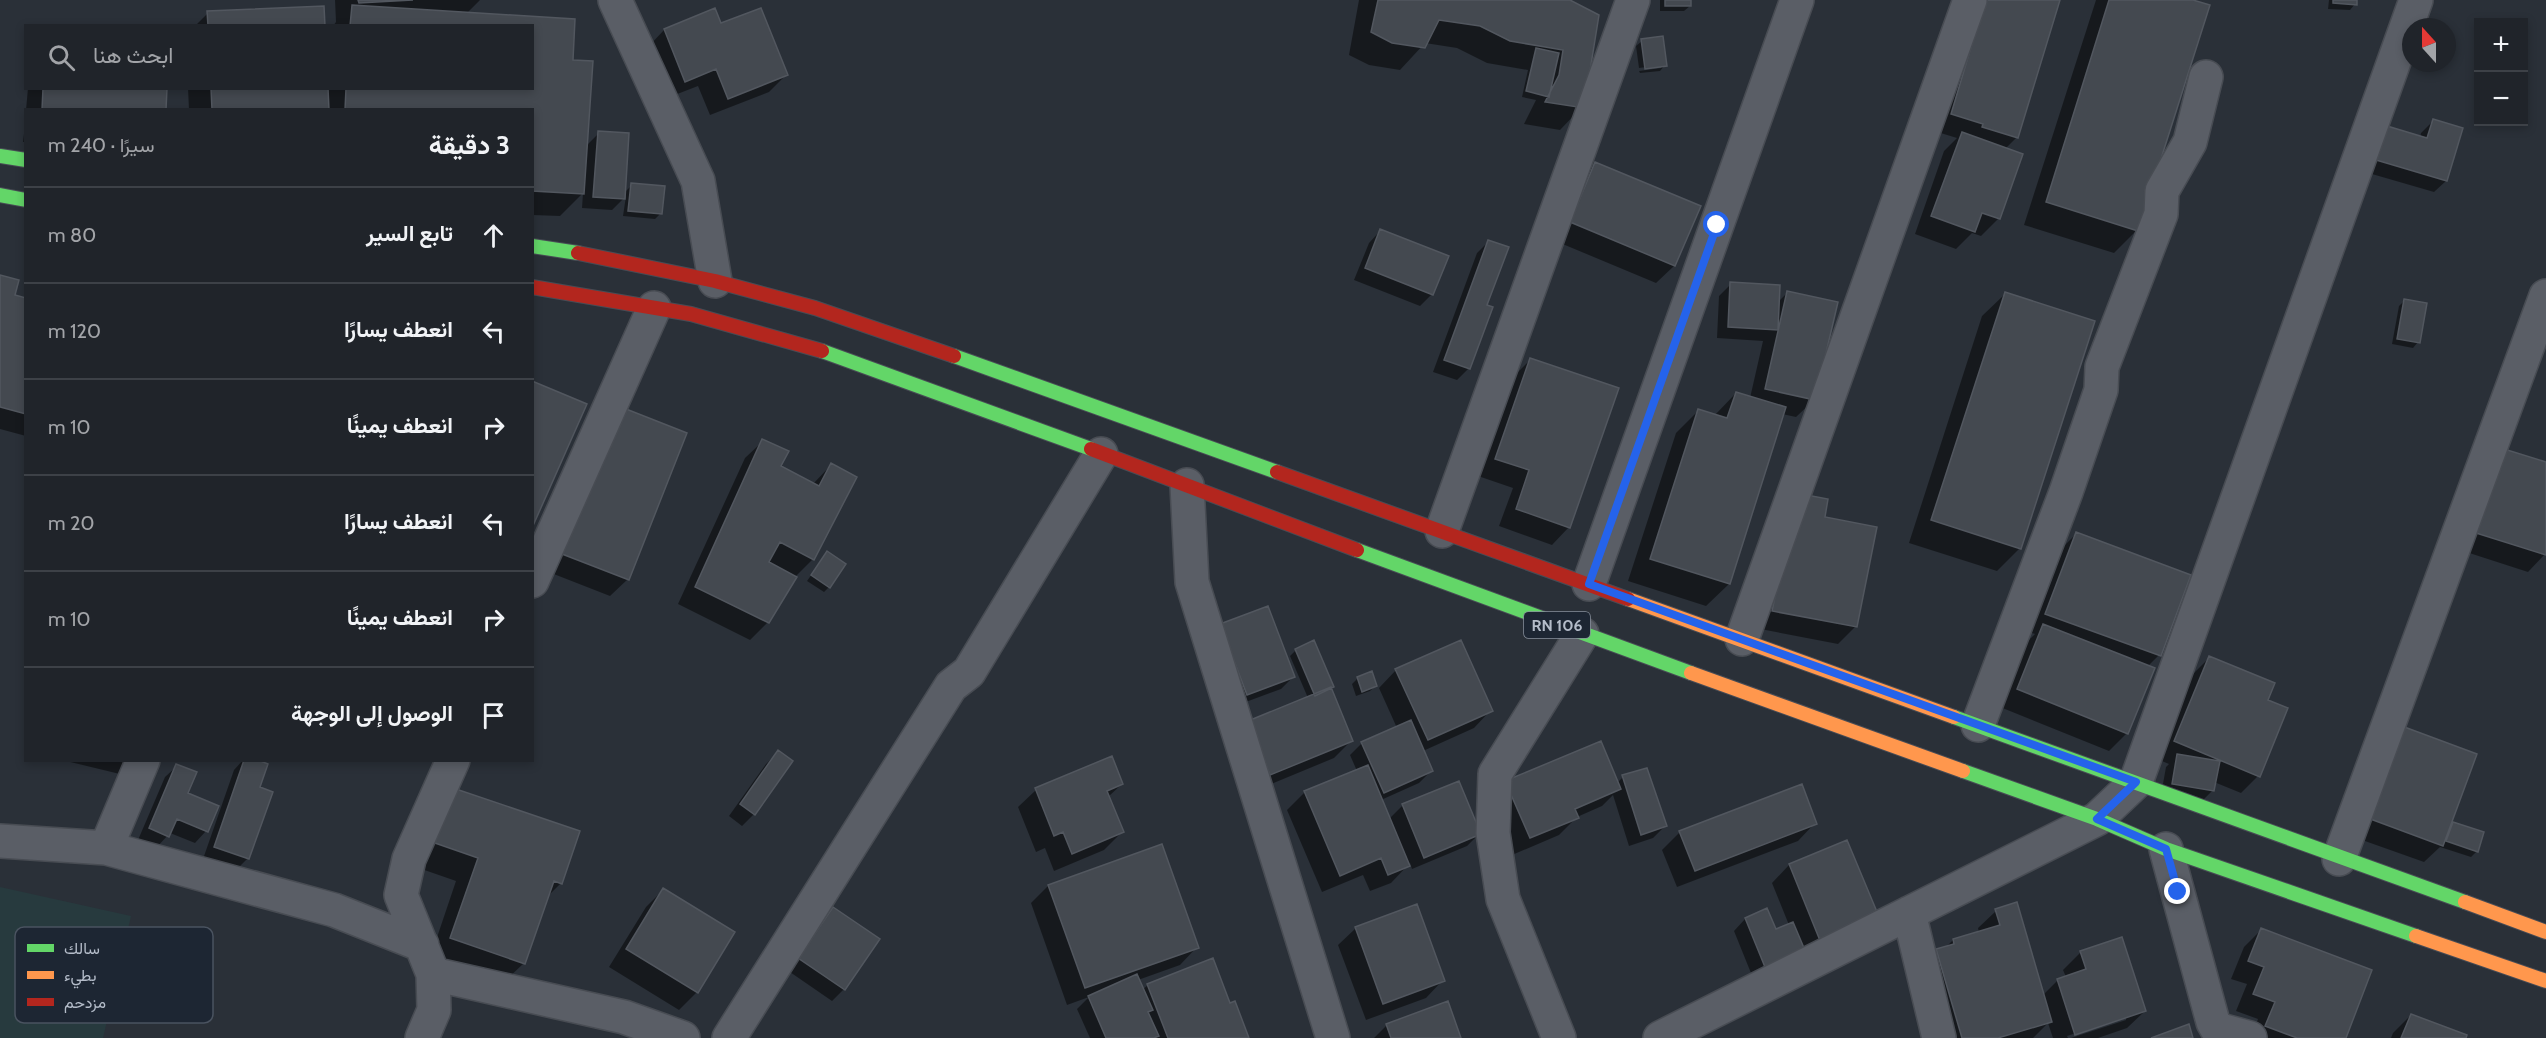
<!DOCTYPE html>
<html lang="ar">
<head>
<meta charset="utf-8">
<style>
	:root { --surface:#20242a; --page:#282c32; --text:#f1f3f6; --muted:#a2a4a8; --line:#3d4147 }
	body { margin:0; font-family:Cabin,Vazirmatn,sans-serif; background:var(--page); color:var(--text); direction:rtl }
	.controls { position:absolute; right:18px; top:18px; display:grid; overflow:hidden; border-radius:0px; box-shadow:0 3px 9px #0003 }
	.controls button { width:54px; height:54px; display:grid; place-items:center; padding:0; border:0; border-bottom:2px solid var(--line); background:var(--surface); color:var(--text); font:30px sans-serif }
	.compass { position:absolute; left:2402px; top:18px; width:54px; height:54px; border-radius:50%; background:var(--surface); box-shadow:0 3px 9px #0003; rotate:339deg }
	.stop { position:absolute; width:18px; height:18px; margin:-14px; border:4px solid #2563eb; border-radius:50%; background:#fff }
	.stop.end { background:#2563eb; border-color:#fff; box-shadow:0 2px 6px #0008 }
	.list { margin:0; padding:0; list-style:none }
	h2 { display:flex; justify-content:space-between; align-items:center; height:78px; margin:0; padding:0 24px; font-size:26px }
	h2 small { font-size:20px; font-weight:400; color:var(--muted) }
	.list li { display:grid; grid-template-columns:39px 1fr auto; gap:18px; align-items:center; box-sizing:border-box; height:96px; padding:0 24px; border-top:2px solid var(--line) }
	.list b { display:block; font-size:22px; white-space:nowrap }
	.list em { font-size:20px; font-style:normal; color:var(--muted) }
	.icon { flex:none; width:33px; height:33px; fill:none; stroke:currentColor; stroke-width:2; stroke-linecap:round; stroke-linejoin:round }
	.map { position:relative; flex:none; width:2546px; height:1038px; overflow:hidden; direction:ltr }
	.search { position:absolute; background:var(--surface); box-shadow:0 3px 9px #0003; left:24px; top:24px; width:510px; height:66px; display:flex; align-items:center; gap:15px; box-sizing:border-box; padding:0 21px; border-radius:0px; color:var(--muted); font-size:22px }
	.panel { position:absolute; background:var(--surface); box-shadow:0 3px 9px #0003; left:24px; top:108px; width:510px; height:654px; border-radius:0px; direction:rtl }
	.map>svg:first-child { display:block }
	.green { fill:#273a3e }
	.shadow { fill:#0007 }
	.building { fill:#444950; stroke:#52575f; stroke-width:1.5 }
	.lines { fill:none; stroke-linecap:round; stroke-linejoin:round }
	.street-casing { stroke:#484c53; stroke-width:36 }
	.fast-casing { stroke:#484c55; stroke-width:16 }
	.slow-casing { stroke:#484c55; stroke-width:16 }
	.jam-casing { stroke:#484c55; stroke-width:16 }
	.street { stroke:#5a5e66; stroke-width:33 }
	.fast { stroke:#63d668; stroke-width:14 }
	.slow { stroke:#ff974d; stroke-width:14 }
	.jam { stroke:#b3261e; stroke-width:14 }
	.route { stroke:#2563eb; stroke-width:8 }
	.labels { text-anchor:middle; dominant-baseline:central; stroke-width:4.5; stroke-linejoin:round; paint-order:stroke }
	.shield { fill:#1d2633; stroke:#878f9c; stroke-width:1.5 }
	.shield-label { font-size:16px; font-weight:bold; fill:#b4bcc9 }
	.key { fill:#1d2633; stroke:#4a5360; stroke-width:1.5 }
	.key-label { font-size:16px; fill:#b4bcc9 }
</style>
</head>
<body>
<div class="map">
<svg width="2546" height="1038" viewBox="0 0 2546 1038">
	<rect width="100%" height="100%" fill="#2a3038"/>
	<!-- green -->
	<path class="green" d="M 0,887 L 131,916 L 103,1038 L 0,1038 Z"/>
	<!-- shadow -->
	<path class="shadow" d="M 335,0 L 480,0 L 466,14 L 574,20 L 571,61 L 586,146 L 599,133 L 624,193 L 632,185 L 660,214 L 655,219 L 623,216 L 626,196 L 612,210 L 582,208 L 583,193 L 560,216 L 532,215 L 532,110 L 189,110 L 188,88 L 532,88 L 532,26 L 333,26 L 336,22 Z
		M 1359,0 L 1566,0 L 1582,107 L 1560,130 L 1524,124 L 1536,100 L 1522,97 L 1528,70 L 1487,63 L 1457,48 L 1425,43 L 1400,70 L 1369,65 L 1349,55 Z
		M 1660,0 L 1690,0 L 1690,6 L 1684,11 L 1660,11 Z
		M 1974,0 L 2058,0 L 2017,137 L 2005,149 L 1999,218 L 1981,236 L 1972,233 L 1956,249 L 1915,234 L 1944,151 L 1957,138 L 1934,131 Z
		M 2096,0 L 2188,0 L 2137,230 L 2114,253 L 2024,225 Z
		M 2329,0 L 2356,0 L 2355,4 L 2350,10 L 2328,9 Z
		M 715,10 L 720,25 L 786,75 L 769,92 L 710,115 L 698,86 L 667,98 L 647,48 L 664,30 Z
		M 208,13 L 323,26 L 195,26 Z
		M 1642,41 L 1665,65 L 1660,71 L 1640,73 L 1639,71 L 1661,68 L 1661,65 L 1639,68 L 1636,46 Z
		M 28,88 L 166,88 L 164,110 L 26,110 Z
		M 26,117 L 26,142 L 23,142 Z
		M 2433,121 L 2446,181 L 2434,192 L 2365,172 L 2375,139 L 2420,138 L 2421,133 Z
		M 1595,164 L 1674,266 L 1656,283 L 1553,240 L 1578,182 Z
		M 1380,231 L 1432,294 L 1420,306 L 1354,280 L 1369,243 Z
		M 1488,242 L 1485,306 L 1491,308 L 1468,369 L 1457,380 L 1433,372 L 1477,253 Z
		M 0,276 L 13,296 L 26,300 L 26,436 L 0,429 Z
		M 1731,284 L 1778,302 L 1788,292 L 1814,400 L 1796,417 L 1782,414 L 1729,584 L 1706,606 L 1628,581 L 1676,433 L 1698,411 L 1714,416 L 1736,393 L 1750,398 L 1763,341 L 1717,338 L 1719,296 Z
		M 2005,294 L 2020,548 L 1997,571 L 1909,543 L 1982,316 Z
		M 2405,300 L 2418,342 L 2413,348 L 2392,344 L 2399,306 Z
		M 1530,360 L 1569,527 L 1552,545 L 1499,526 L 1513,488 L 1478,476 L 1513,377 Z
		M 604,426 L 628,579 L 610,596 L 546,571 Z
		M 763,441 L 779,467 L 813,484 L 831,465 L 813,559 L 795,577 L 768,622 L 750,640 L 678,604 L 745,458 Z
		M 2546,464 L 2546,553 L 2528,572 L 2460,550 L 2486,468 Z
		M 1778,512 L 1823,518 L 1856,626 L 1838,644 L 1755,628 Z
		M 2076,534 L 2159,655 L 2147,667 L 2127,733 L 2109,751 L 2000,707 L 2026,643 L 2035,634 L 2029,632 L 2059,551 Z
		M 827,553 L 829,587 L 824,592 L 807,581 Z
		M 1209,637 L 1293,677 L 1281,689 L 1235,706 Z
		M 1296,650 L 1352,740 L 1334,758 L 1252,792 L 1231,740 L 1308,698 L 1290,656 Z
		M 2210,657 L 2266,700 L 2258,776 L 2241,793 L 2214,782 L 2213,790 L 2201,802 L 2161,795 L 2166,767 L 2169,764 L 2157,759 L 2192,675 Z
		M 1396,670 L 1491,710 L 1474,728 L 1423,751 L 1431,771 L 1419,783 L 1381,800 L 1389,819 L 1403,805 L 1479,834 L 1467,846 L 1412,869 L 1410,863 L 1391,883 L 1370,891 L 1363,875 L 1322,892 L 1287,810 L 1305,792 L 1357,771 L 1350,755 L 1362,743 L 1397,728 L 1379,688 Z
		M 1371,673 L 1376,685 L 1370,691 L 1356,696 L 1352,684 L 1357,679 Z
		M 2382,745 L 2448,829 L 2453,824 L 2477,851 L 2471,857 L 2440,847 L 2424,862 L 2348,835 Z
		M 778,752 L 754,814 L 742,826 L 729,816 L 766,764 Z
		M 62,760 L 136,760 L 124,775 Z
		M 243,760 L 253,760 L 258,788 L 248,858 L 236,870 L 203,859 L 234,770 Z
		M 177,766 L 186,794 L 206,831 L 195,843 L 170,833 L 156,848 L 138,840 L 165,777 Z
		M 1623,777 L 1665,826 L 1653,838 L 1629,846 L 1613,795 L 1602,806 L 1577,817 L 1559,835 L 1512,855 L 1489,800 L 1506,782 L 1617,783 Z
		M 1122,784 L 1108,797 L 1122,832 L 1104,850 L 1054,871 L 1045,848 L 1036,852 L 1018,807 L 1036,790 Z
		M 428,811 L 561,883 L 547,897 L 524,963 L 501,985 L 429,961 L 456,881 L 410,865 Z
		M 1815,823 L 1798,841 L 1677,887 L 1662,850 L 1680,832 Z
		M 1846,842 L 1878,919 L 1755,983 L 1734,931 L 1745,919 L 1766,910 L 1775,931 L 1789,925 L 1772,883 L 1789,865 Z
		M 1048,886 L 1197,947 L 1180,965 L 1138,980 L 1142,990 L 1148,985 L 1229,1005 L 1247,1038 L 1090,1038 L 1077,1009 L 1089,997 L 1067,1005 L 1031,903 Z
		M 663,890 L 697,992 L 679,1010 L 609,967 L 646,907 Z
		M 833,908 L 844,989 L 832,1001 L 787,970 L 821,920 Z
		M 1996,911 L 2043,995 L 2058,980 L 2066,977 L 2063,970 L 2081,952 L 2145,1011 L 2127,1028 L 2098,1038 L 2071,1038 L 2126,1020 L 2126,1017 L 2067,1036 L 2068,1038 L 2053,1038 L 2048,1023 L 2033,1038 L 1940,1038 L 1919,968 L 1937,950 L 1946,947 L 1953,940 L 1979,933 L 1978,928 Z
		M 1356,928 L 1443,980 L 1426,998 L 1366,1020 L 1338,945 Z
		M 2261,930 L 2344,1038 L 2251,1038 L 2258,1019 L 2236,1011 L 2247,984 L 2231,979 L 2244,947 Z
		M 2411,1015 L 2464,1038 L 2391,1038 L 2393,1033 Z
		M 1387,1025 L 1459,1038 L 1374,1038 Z"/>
	<!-- building -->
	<path class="building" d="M 358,0 L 413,0 L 359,3 Z
		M 1378,0 L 1570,0 L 1599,15 L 1584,108 L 1545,102 L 1559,75 L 1563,50 L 1510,41 L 1480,26 L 1439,20 L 1425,48 L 1392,43 L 1371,32 Z
		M 1665,0 L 1691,0 L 1691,6 L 1665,6 Z
		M 1985,0 L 2060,0 L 2018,138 L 1982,127 L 1983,124 L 1951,114 Z
		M 2109,0 L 2193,0 L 2210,5 L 2138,231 L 2046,202 Z
		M 2333,0 L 2357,0 L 2357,5 L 2333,3 Z
		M 352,5 L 575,19 L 573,60 L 593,61 L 584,194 L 532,191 L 532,110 L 345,110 L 346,88 L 532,88 L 532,26 L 350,26 Z
		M 324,6 L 325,26 L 208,26 L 207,11 Z
		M 715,8 L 721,23 L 761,8 L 788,75 L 728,99 L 716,69 L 685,82 L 664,29 Z
		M 1663,36 L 1667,66 L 1645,69 L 1641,39 Z
		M 1536,48 L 1559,53 L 1549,97 L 1526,91 Z
		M 43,88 L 167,88 L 166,110 L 42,110 Z
		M 211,88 L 328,88 L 329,110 L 212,110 Z
		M 2433,119 L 2463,128 L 2447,181 L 2376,160 L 2387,126 L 2427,138 Z
		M 598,131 L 629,133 L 625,199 L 593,197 Z
		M 1962,132 L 2023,154 L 2000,219 L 1982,213 L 1975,232 L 1931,216 Z
		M 1595,162 L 1701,206 L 1675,266 L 1570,222 Z
		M 631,183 L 665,186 L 662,214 L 628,211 Z
		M 1380,229 L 1449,256 L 1433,295 L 1365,268 Z
		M 1488,240 L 1509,247 L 1487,305 L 1493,307 L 1470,369 L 1444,360 Z
		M 0,275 L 19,280 L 15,295 L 26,298 L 26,414 L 0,407 Z
		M 1730,282 L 1780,285 L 1778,330 L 1728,327 Z
		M 1787,291 L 1838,302 L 1815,400 L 1765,389 Z
		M 2005,292 L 2095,321 L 2021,549 L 1931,520 Z
		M 2404,299 L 2427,303 L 2420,343 L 2397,339 Z
		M 1530,358 L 1619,388 L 1570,528 L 1516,509 L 1529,470 L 1495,459 Z
		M 532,381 L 587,404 L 532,528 Z
		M 1736,392 L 1786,407 L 1730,584 L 1650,559 L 1698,409 L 1727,418 Z
		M 621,407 L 687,433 L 629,580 L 562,554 Z
		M 762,439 L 789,451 L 781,466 L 819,486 L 831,463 L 857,477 L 814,560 L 780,542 L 769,562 L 797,577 L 769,623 L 695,587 Z
		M 2504,449 L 2546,462 L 2546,555 L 2476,533 Z
		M 1796,493 L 1828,499 L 1825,517 L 1877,527 L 1857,627 L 1772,611 Z
		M 2076,532 L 2191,575 L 2161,656 L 2045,614 Z
		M 827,551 L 846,564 L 830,588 L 811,575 Z
		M 1268,606 L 1295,677 L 1247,695 L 1220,624 Z
		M 2043,624 L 2155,668 L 2128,734 L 2017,689 Z
		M 1314,640 L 1334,687 L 1315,696 L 1295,649 Z
		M 1461,640 L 1493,711 L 1428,740 L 1395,669 Z
		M 2209,656 L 2275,683 L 2268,700 L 2288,708 L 2260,777 L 2174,741 Z
		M 1372,671 L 1377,686 L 1362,692 L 1357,677 Z
		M 1331,687 L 1353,741 L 1270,775 L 1248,721 Z
		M 1411,720 L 1433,771 L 1384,793 L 1361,742 Z
		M 2399,725 L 2477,754 L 2443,846 L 2365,817 Z
		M 1601,741 L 1621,789 L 1575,809 L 1579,818 L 1530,838 L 1505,781 Z
		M 778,750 L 793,761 L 755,815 L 740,804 Z
		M 2177,754 L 2220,761 L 2214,791 L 2172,784 Z
		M 1112,756 L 1123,784 L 1107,791 L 1124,832 L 1072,854 L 1063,832 L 1054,836 L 1035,788 Z
		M 244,760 L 258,760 L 268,764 L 260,787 L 273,792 L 249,859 L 214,847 Z
		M 176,764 L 197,772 L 188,793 L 219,806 L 208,832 L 177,819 L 169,837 L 149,828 Z
		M 1368,765 L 1410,866 L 1388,875 L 1381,858 L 1340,876 L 1304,791 Z
		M 1647,768 L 1667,826 L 1641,835 L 1622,775 Z
		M 1459,781 L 1481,834 L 1424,858 L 1402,804 Z
		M 1802,784 L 1817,824 L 1695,871 L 1679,831 Z
		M 450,787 L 580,831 L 562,884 L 554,881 L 525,964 L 450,938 L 478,858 L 432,842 Z
		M 2453,822 L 2484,832 L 2478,852 L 2446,841 Z
		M 1847,840 L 1880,919 L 1821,943 L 1789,864 Z
		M 1162,844 L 1199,948 L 1085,988 L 1048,885 Z
		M 663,888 L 735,932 L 698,993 L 626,949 Z
		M 2017,902 L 2052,1022 L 1998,1038 L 1962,1038 L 1936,949 L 1954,944 L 1953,939 L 2000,925 L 1995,909 Z
		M 1417,904 L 1445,981 L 1383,1004 L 1355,927 Z
		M 833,907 L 880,939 L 845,990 L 798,958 Z
		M 1767,908 L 1776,929 L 1793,922 L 1807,955 L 1767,972 L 1745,918 Z
		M 2261,928 L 2372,970 L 2346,1038 L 2297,1038 L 2265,1026 L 2275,1002 L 2253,994 L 2264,967 L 2248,961 Z
		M 2122,937 L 2146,1011 L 2075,1035 L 2057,979 L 2086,969 L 2080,951 Z
		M 1213,958 L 1230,1003 L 1235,1001 L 1249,1038 L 1168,1038 L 1147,984 Z
		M 1137,974 L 1153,1010 L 1148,1012 L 1159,1036 L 1154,1038 L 1106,1038 L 1088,996 Z
		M 1448,1001 L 1461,1038 L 1391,1038 L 1386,1024 Z
		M 2411,1014 L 2467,1035 L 2466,1038 L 2401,1038 Z
		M 2189,1024 L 2193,1038 L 2151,1038 Z"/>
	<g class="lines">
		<defs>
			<path id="street" d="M 615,0 L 698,181 L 715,281
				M 1187,485 L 1192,582 L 1333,1038
				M 1442,531 L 1633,0
				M 532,581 L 654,308
				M 1589,584 L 1797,0
				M 1742,639 L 1970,0
				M 1978,725 L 2066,492 L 2101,390 L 2102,367 L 2161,214 L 2162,191 L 2190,142 L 2206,77
				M 0,841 L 106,848 L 334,910 L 422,945
				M 106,848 L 143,760
				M 2166,849 L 2213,1022 L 2217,1029 L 2250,1038
				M 2339,859 L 2546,296
				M 1909,913 L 1939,1038
				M 433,974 L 624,1017 L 683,1038
				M 422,1038 L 434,1010 L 433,974 L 401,895 L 409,859 L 453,760
				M 729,1038 L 951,686 L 969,672 L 1101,454
				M 1559,1038 L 1503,899 L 1493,833 L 1495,774 L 1582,634
				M 1660,1038 L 2097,819 L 2136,782 L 2416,0"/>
			<path id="fast" d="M 0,156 L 26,160
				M 0,195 L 26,200
				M 532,246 L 578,253
				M 822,351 L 1091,449
				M 954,356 L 1277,472
				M 1357,550 L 1691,673
				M 1954,717 L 2465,902
				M 1963,771 L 2097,819 L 2166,849 L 2416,936"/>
			<path id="slow" d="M 1628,599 L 1954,717
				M 1691,673 L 1963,771
				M 2465,902 L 2546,932
				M 2416,936 L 2546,981"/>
			<path id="jam" d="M 578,253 L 715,281 L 815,308 L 954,356
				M 532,287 L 561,292
				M 561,292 L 691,314 L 822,351
				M 1091,449 L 1357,550
				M 1277,472 L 1628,599"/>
		</defs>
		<!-- street casing -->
		<use href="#street" class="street-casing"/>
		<!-- fast casing -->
		<use href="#fast" class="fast-casing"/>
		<!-- slow casing -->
		<use href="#slow" class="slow-casing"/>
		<!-- jam casing -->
		<use href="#jam" class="jam-casing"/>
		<!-- street -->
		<use href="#street" class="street"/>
		<!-- fast -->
		<use href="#fast" class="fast"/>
		<!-- slow -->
		<use href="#slow" class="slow"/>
		<!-- jam -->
		<use href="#jam" class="jam"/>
	</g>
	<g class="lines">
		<!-- route -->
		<path class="route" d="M 1717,225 L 1589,584 L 2136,782 L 2097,819 L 2166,849 L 2178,892"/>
	</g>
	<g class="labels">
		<!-- shield labels -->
		<rect class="shield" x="1524" y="612" width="66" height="26" rx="4.5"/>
		<g class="shield-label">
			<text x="1557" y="625">RN 106</text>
		</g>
	</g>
	<!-- legend -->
	<rect x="15" y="927" width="198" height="96" rx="9" class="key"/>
	<rect x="27" y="944" width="27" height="8" fill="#63d668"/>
	<rect x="27" y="971" width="27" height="8" fill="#ff974d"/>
	<rect x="27" y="998" width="27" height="8" fill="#b3261e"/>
	<g class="key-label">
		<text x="64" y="954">سالك</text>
		<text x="64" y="981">بطيء</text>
		<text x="64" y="1008">مزدحم</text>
	</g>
</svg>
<div class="controls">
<button>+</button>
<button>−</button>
</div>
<svg class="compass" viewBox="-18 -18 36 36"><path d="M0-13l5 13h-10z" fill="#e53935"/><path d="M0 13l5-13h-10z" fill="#a2a4a8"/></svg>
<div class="stop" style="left:1717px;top:225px"></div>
<div class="stop end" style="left:2178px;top:892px"></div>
<div class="search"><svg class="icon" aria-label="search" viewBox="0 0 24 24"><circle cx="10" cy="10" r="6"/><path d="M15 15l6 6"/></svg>ابحث هنا</div>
<section class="panel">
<h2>3 دقيقة<small>سيرًا · 240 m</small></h2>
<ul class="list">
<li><svg class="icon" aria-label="ahead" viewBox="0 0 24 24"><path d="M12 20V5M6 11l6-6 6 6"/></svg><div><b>تابع السير</b></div><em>80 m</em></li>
<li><svg class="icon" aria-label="left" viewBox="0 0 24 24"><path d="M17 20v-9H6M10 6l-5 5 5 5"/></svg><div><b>انعطف يسارًا</b></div><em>120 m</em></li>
<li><svg class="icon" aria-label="right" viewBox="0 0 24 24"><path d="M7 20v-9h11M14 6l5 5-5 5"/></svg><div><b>انعطف يمينًا</b></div><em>10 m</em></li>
<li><svg class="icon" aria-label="left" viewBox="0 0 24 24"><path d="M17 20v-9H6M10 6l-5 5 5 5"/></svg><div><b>انعطف يسارًا</b></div><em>20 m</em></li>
<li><svg class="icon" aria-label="right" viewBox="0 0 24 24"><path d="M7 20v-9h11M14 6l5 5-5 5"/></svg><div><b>انعطف يمينًا</b></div><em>10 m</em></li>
<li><svg class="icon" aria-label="arrive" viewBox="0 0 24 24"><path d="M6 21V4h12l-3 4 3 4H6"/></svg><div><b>الوصول إلى الوجهة</b></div></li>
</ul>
</section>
</div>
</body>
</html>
